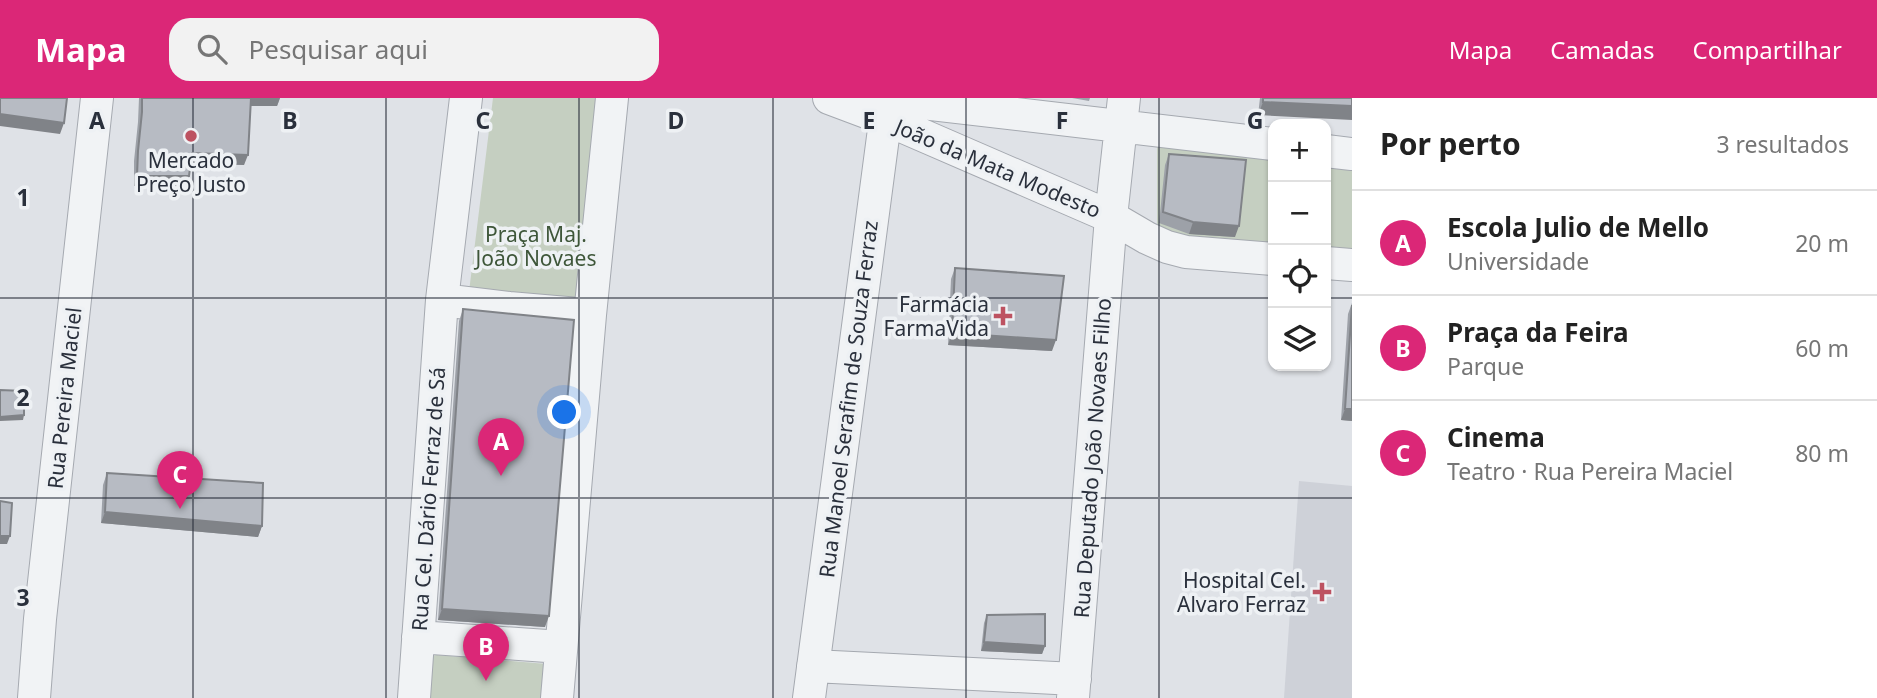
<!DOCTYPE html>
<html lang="pt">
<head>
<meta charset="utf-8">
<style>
	:root { --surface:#fff; --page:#f2f2f2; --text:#222; --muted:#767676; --line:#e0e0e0; --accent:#db2777 }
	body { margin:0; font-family:"Noto Sans",sans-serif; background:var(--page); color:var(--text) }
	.controls { position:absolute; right:21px; top:21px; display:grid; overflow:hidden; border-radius:14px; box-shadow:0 2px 5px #0004 }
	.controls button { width:63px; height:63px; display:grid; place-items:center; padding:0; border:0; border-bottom:2px solid var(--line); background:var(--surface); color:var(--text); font:35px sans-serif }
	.you { position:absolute; left:565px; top:315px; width:24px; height:24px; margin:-18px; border:5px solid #fff; border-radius:50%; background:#1a73e8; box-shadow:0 0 0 10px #1a73e833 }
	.badge { display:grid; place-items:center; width:46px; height:46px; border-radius:50%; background:var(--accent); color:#fff; font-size:23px; font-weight:700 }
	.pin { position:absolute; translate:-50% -58px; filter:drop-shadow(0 2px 4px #0008) }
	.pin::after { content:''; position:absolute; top:37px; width:24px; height:21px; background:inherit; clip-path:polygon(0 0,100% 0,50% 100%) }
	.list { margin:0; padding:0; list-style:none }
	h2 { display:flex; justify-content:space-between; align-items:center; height:91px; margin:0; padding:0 28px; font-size:30px }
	h2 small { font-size:23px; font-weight:400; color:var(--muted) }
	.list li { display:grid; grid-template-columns:46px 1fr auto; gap:21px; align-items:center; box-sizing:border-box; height:105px; padding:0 28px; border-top:2px solid var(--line) }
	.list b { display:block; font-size:26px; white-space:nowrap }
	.list p { margin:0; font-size:23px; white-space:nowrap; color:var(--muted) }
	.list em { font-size:23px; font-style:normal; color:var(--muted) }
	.icon { flex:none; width:38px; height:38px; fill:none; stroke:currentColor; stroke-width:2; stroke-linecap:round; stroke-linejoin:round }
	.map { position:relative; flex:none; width:1352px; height:600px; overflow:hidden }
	header { display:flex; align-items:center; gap:42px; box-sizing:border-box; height:98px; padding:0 35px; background:var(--accent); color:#fff }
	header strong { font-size:33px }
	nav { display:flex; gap:38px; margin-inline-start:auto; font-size:24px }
	.search { width:490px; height:63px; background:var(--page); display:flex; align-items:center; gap:18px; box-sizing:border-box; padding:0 24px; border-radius:21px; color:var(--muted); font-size:26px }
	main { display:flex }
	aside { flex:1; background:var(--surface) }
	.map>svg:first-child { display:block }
	.built { fill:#ced1d8 }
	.green { fill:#c5cfc1 }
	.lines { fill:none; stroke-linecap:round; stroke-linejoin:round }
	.minor-casing { stroke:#a5a9b0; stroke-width:34 }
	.minor { stroke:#f1f3f5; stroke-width:32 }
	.wall { fill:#9da1a8 }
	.shaded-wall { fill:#808388 }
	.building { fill:#b7bbc3; stroke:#808388; stroke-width:2 }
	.grid { fill:none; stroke:#2a303c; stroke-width:2; stroke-opacity:0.55 }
	.poi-dot { fill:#bd5261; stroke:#eef1f4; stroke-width:2.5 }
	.labels { text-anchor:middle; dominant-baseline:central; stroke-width:7; stroke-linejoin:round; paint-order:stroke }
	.poi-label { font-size:21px; fill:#2a303c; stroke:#eef1f4; text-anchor:end }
	.street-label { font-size:21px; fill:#2a303c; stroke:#eef1f4 }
	.park-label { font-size:21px; fill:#3e5639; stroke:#eef1f4 }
	.grid-label { font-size:23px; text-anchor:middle; font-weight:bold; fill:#2a303c; stroke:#eef1f4; stroke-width:7; stroke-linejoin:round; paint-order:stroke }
</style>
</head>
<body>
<header>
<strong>Mapa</strong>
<div class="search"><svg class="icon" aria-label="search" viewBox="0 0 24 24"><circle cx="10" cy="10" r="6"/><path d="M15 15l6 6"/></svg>Pesquisar aqui</div>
<nav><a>Mapa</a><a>Camadas</a><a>Compartilhar</a></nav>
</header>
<main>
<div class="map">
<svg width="1352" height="600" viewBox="0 0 1352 600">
	<rect width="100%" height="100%" fill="#dfe2e7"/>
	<!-- built -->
	<path class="built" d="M 1299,383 L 1352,388 L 1352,600 L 1284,600 Z"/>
	<!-- green -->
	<path class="green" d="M 493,0 L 613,0 L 590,217 L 468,202 Z
		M 1157,31 L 1273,43 L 1273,157 L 1157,146 Z
		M 1326,48 L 1352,51 L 1352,164 L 1326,162 Z
		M 437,557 L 547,566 L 544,600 L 426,600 L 429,558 Z"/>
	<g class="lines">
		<defs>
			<path id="minor" d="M 829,0 L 885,21 L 1111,119 L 1147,140 L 1167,149 L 1186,154 L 1273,161
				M 868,1 L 888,1 L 1273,46
				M 1326,53 L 1352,56
				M 1326,165 L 1352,167
				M 442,202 L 509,210 L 590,217
				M 418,539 L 561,549
				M 813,568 L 1075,581
				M 34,600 L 40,521 L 97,0
				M 414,600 L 442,202 L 466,0
				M 557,600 L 590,217 L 612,0
				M 809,600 L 888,1
				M 1073,600 L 1111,119 L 1124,0"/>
		</defs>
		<!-- minor casing -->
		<use href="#minor" class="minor-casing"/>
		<!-- minor -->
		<use href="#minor" class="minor"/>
	</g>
	<!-- wall -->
	<path class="wall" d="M 139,0 L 280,0 L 277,8 L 251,8 L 244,67 L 191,65 L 189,78 L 186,88 L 134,88 L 134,63 L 138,24 Z
		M 1072,0 L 1090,0 L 1089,3 Z
		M 1260,0 L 1352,0 L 1258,17 Z
		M 1169,56 L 1235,139 L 1189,136 L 1159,125 L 1165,67 Z
		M 955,170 L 1052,253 L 948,247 L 951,181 Z
		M 1352,205 L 1352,323 L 1341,322 L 1348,216 Z
		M 463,211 L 545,529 L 438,522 L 459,223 Z
		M 107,375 L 262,428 L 258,439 L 101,425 L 103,387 Z
		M 987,517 L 1045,548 L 1042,556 L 981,553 L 984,525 Z"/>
	<!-- shaded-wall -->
	<path class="shaded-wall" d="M 250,0 L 280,0 L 277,8 L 248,8 Z
		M 1263,4 L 1352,8 L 1352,22 L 1258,17 Z
		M 0,16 L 64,25 L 60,36 L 0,28 Z
		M 192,55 L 248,57 L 244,67 L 188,65 Z
		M 137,78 L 189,78 L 186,88 L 134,88 Z
		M 1193,124 L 1239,128 L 1235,139 L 1189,136 Z
		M 952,235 L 1056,242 L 1052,253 L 948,247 Z
		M 1345,311 L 1352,311 L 1352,323 L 1341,322 Z
		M 24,317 L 23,322 L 0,323 L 0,319 Z
		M 105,414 L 262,428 L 258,439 L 101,425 Z
		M 0,438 L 10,438 L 7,446 L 0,446 Z
		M 442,511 L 549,518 L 545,529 L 438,522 Z
		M 984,544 L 1045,548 L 1042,556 L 981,553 Z"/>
	<!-- building -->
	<path class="building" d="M 0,0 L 67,0 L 64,25 L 0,16 Z
		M 142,0 L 251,0 L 248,57 L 192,55 L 189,78 L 137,78 L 138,53 L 142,14 Z
		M 1263,0 L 1352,0 L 1352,8 L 1263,4 Z
		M 1169,56 L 1246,62 L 1239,128 L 1193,124 L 1163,114 Z
		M 955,170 L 1064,178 L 1056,242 L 952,235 Z
		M 1352,207 L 1352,311 L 1345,311 Z
		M 463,211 L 574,222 L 549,518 L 442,511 Z
		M 0,292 L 24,293 L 24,317 L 0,319 Z
		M 107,375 L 263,385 L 262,428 L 105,414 Z
		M 0,403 L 12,405 L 10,438 L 0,438 Z
		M 1045,516 L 1045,548 L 984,544 L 987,517 Z"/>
	<!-- grid -->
	<path class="grid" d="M 193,0 L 193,600M 386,0 L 386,600M 579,0 L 579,600M 773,0 L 773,600M 966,0 L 966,600M 1159,0 L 1159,600M 0,200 L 1273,200M 1326,200 L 1352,200M 0,400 L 1352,400"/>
	<!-- markers -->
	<g class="poi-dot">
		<circle cx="191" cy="38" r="7"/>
		<path d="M999.5 207.5h7v7h7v7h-7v7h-7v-7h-7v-7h7z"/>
		<path d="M1318.5 483.5h7v7h7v7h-7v7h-7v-7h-7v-7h7z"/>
	</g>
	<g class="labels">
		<!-- poi labels -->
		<g class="poi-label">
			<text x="191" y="62" text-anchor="middle">Mercado<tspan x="191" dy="24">Preço Justo</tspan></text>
			<text x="989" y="206">Farmácia<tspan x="989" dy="24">FarmaVida</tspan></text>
			<text x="1306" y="482">Hospital Cel.<tspan x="1306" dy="24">Alvaro Ferraz</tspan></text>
		</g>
		<!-- street labels -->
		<g class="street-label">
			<text transform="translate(998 70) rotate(23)">João da Mata Modesto</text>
			<text transform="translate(64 300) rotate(-84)">Rua Pereira Maciel</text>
			<text transform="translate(848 301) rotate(-83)">Rua Manoel Serafim de Souza Ferraz</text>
			<text transform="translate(1092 360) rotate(-86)">Rua Deputado João Novaes Filho</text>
			<text transform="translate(428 401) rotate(-86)">Rua Cel. Dário Ferraz de Sá</text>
		</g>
		<!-- park labels -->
		<g class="park-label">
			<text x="536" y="136">Praça Maj.<tspan x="536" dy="24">João Novaes</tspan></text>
		</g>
	</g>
	<g class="grid-label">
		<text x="97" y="31">A</text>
		<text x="290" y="31">B</text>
		<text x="483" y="31">C</text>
		<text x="676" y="31">D</text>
		<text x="869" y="31">E</text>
		<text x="1062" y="31">F</text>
		<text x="1255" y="31">G</text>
		<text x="23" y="108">1</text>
		<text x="23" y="308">2</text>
		<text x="23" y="508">3</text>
	</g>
</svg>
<div class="controls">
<button>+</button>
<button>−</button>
<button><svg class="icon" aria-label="locate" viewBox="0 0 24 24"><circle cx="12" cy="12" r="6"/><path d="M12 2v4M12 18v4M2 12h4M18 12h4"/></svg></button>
<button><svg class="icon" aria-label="layers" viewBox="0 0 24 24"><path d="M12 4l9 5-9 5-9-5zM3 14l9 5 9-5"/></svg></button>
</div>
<div class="you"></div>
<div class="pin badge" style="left:501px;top:378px">A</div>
<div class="pin badge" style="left:486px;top:583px">B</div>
<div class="pin badge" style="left:180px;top:411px">C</div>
</div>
<aside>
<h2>Por perto<small>3 resultados</small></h2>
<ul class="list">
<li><span class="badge">A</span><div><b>Escola Julio de Mello</b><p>Universidade</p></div><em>20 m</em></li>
<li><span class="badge">B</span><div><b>Praça da Feira</b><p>Parque</p></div><em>60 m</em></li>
<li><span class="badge">C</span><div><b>Cinema</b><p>Teatro · Rua Pereira Maciel</p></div><em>80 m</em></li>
</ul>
</aside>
</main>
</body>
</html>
